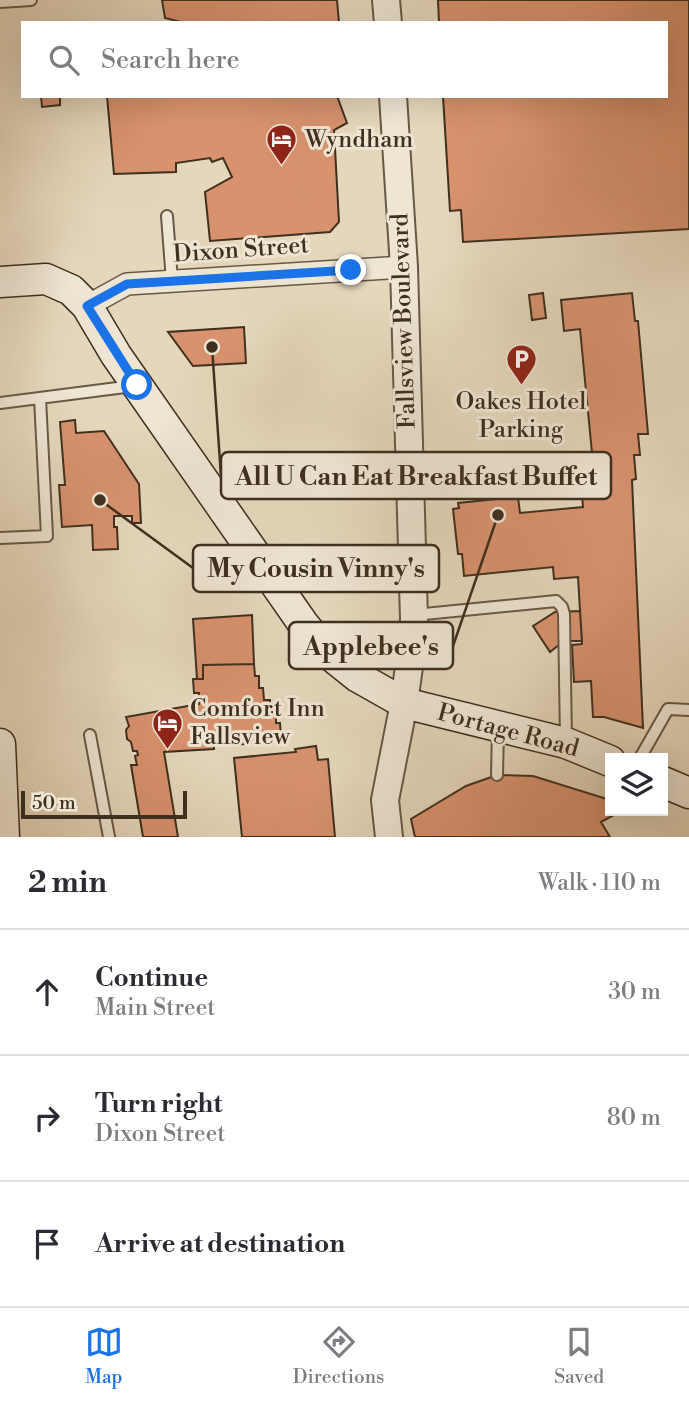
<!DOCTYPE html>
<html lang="en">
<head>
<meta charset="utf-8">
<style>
	:root { --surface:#fff; --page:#f7f7f7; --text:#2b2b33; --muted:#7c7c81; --line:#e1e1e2; --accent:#1a73e8 }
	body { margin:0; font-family:"Libre Bodoni",serif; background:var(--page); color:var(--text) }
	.controls { position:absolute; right:21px; bottom:21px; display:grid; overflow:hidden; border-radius:0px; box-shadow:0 7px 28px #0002 }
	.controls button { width:63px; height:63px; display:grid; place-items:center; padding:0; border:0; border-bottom:2px solid var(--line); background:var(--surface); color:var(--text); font:35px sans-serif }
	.scale { position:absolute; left:21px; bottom:18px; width:166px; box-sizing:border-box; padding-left:7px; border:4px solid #3f2f1f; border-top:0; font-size:19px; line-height:24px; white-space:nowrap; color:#3f2f1f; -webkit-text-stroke:5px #eee5d3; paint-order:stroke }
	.stop { position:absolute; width:21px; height:21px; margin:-16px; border:5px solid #1a73e8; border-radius:50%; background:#fff }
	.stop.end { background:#1a73e8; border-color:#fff; box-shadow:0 2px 7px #0008 }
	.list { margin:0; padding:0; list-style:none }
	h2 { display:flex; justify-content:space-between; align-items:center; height:91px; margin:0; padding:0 28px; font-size:30px }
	h2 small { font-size:23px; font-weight:400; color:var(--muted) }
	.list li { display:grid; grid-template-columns:46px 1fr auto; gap:21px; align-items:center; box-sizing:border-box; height:126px; padding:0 28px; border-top:2px solid var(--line) }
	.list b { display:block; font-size:26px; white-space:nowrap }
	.list p { margin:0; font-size:23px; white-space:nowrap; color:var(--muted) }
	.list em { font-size:23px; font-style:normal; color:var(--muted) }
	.icon { flex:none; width:38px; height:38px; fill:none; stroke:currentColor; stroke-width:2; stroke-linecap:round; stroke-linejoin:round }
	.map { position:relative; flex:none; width:689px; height:837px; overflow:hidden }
	.search { position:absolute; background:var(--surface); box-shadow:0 7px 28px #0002; left:21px; right:21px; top:21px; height:77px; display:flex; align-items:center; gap:18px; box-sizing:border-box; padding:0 24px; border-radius:0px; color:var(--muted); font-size:26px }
	.sheet { height:469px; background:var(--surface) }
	nav { display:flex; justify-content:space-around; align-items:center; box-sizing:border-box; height:98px; border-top:2px solid var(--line); background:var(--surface); font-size:19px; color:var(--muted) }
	nav a { display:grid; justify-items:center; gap:4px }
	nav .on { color:var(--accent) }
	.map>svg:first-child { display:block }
	.building { fill:#d8926e; stroke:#3f2f1f; stroke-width:2 }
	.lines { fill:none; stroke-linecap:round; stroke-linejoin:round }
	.service-casing { stroke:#685946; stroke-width:14 }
	.minor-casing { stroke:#685946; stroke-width:24 }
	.tertiary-casing { stroke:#685946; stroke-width:30 }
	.secondary-casing { stroke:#3f2f1f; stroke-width:33 }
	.service { stroke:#eee5d3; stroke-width:10 }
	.minor { stroke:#eee5d3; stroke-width:21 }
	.tertiary { stroke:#eee5d3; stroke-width:26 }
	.secondary { stroke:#eee5d3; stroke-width:30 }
	.route { stroke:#1a73e8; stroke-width:9 }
	.labels { text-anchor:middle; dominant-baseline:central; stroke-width:6; stroke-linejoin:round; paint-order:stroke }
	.poi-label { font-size:24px; fill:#3f2f1f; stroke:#eee5d3; text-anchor:start }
	.street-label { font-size:24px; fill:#3f2f1f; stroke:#eee5d3 }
	.leader { fill:none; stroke:#3f2f1f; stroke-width:2.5 }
	.callout-dot { fill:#3f2f1f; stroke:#eee5d3; stroke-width:2.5 }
	.callout { fill:#eee5d3; stroke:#3f2f1f; stroke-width:2.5 }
	.callout-label { font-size:26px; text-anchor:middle; font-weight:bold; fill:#3f2f1f }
</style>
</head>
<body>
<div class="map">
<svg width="689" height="837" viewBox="0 0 689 837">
	<rect width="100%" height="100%" fill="#e5d7bc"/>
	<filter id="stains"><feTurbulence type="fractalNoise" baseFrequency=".00286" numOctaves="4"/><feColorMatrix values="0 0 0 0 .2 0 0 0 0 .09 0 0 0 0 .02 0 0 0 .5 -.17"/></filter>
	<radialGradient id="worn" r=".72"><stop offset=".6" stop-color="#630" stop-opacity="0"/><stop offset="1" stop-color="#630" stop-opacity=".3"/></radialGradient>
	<!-- building -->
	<path class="building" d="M 162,0 L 337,0 L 339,23 L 185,23 L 165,18 Z
		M 438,0 L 689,0 L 689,229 L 463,242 L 461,210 L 450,211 L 443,96 L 666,96 L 666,23 L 439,23 Z
		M 41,96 L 60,96 L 60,105 L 42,107 Z
		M 107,96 L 337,96 L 347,123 L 334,130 L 339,222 L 330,232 L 210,241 L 205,192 L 232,177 L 223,158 L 212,162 L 210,158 L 176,163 L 176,172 L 114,174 Z
		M 543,293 L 546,318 L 532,320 L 529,295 Z
		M 632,293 L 635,321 L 638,321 L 648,434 L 638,434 L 640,455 L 634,455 L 636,479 L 632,480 L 643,728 L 604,717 L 593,717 L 591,681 L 574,682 L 572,645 L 582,644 L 578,577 L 554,579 L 553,567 L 464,576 L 462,554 L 458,554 L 453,509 L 459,508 L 458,503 L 518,497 L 520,513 L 583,507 L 582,495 L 596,494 L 580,329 L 564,331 L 561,300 Z
		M 244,327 L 246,363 L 193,366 L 168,332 Z
		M 75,420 L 76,433 L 104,431 L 139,484 L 141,523 L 132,523 L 132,516 L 114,516 L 114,527 L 117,527 L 118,549 L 93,550 L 92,525 L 62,527 L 59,485 L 65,485 L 60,422 Z
		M 580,611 L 582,641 L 564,641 L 550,652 L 533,626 L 555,612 Z
		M 252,615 L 254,664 L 203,665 L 203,679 L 197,679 L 193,619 Z
		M 254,664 L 255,676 L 259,676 L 259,688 L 263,688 L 264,700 L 270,700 L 270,712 L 276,712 L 276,723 L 280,723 L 281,737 L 257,738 L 257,742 L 247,744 L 214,745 L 214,749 L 164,752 L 178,837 L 143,837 L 131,765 L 137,765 L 135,756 L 138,755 L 137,751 L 133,751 L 131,742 L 127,739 L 126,730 L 129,726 L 126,717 L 199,704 L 199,693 L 194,693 L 193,679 L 203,679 L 203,665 Z
		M 316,746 L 318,760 L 328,759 L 335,837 L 242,837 L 234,758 L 296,752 L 295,749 Z
		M 497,775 L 533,776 L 607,799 L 610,811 L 614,811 L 616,814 L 601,822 L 610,837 L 415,837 L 411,819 L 466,786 Z"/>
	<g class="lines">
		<defs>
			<path id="service" d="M 0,2 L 31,0
				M 167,216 L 172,281
				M 0,403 L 133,386
				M 0,538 L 47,536 L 40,398
				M 414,615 L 556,601 L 562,607 L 564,614 L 566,740
				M 90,735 L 109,837
				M 640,758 L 668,709 L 689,710
				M 497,775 L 498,729"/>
			<path id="minor" d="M 87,306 L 127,284 L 404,267"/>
			<path id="tertiary" d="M 386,0 L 388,23
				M 389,837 L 385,800 L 404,703 L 412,645 L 414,619 L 404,267 L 393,96"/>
			<path id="secondary" d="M 0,282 L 46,279 L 71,290 L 87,306 L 116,355 L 304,625 L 328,653 L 358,677 L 404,703 L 566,743 L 610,761
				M 0,744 L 4,837
				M 663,782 L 689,793"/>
		</defs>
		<!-- service casing -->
		<use href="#service" class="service-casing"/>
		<!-- minor casing -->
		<use href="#minor" class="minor-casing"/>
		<!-- tertiary casing -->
		<use href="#tertiary" class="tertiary-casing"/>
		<!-- secondary casing -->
		<use href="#secondary" class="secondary-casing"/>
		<!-- service -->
		<use href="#service" class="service"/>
		<!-- minor -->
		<use href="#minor" class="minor"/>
		<!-- tertiary -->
		<use href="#tertiary" class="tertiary"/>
		<!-- secondary -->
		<use href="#secondary" class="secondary"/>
	</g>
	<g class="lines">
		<!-- route -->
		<path class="route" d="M 137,385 L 87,306 L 127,284 L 351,270"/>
	</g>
	<!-- icons -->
	<defs>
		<symbol id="hotel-pin" viewBox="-11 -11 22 30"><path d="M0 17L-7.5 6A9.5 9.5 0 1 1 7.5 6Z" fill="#8f2418" stroke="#eee5d3"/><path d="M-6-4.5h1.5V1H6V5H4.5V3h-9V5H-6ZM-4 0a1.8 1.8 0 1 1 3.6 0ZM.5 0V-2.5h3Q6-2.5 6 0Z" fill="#fff"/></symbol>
		<symbol id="parking-pin" viewBox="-11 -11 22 30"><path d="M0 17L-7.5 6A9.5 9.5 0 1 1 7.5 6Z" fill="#8f2418" stroke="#eee5d3"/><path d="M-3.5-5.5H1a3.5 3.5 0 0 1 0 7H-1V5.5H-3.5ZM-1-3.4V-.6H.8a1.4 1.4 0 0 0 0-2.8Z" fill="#fff"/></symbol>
	</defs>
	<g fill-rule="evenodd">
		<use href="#hotel-pin" x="264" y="122" width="35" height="47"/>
		<use href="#parking-pin" x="504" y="342" width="35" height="47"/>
		<use href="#hotel-pin" x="150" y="706" width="35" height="47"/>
	</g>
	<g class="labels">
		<!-- poi labels -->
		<g class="poi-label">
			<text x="305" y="140">Wyndham</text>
			<text x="521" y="402" text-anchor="middle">Oakes Hotel<tspan x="521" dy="28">Parking</tspan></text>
			<text x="190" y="709">Comfort Inn<tspan x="190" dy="28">Fallsview</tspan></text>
		</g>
		<!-- street labels -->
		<g class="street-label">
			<text transform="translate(241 250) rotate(-4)">Dixon Street</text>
			<text transform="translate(404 321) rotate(-92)">Fallsview Boulevard</text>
			<text transform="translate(508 731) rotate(15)">Portage Road</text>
		</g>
	</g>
	<!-- callouts -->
	<path class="leader" d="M212 347L221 476M100 500L193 568M498 515L453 646"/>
	<g class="callout-dot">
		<circle cx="212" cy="347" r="7"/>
		<circle cx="100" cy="500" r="7"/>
		<circle cx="498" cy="515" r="7"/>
	</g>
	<g class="callout">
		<rect x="221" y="452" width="390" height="47" rx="7"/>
		<rect x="193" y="545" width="246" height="47" rx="7"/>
		<rect x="289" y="622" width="164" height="47" rx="7"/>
	</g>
	<g class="callout-label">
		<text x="416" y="485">All U Can Eat Breakfast Buffet</text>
		<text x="316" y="577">My Cousin Vinny's</text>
		<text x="371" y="655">Applebee's</text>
	</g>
	<rect width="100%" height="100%" filter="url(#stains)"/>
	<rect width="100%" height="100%" fill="url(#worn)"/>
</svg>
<div class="controls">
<button><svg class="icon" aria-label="layers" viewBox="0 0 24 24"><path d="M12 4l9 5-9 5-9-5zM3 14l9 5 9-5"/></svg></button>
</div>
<div class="scale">50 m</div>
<div class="stop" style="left:137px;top:385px"></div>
<div class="stop end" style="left:351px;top:270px"></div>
<div class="search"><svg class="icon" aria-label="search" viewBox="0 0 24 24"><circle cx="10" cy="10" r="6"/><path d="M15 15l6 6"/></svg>Search here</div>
</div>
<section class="sheet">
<h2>2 min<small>Walk · 110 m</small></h2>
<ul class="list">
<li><svg class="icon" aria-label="ahead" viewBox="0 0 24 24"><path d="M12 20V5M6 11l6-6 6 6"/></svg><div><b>Continue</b><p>Main Street</p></div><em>30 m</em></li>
<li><svg class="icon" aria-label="right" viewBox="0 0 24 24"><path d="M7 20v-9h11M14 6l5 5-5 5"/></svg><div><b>Turn right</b><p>Dixon Street</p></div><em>80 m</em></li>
<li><svg class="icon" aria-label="arrive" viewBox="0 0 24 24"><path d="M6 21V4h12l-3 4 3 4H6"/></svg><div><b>Arrive at destination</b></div></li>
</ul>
</section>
<nav>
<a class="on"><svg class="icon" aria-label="map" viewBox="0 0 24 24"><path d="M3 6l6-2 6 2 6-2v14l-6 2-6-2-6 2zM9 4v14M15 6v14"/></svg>Map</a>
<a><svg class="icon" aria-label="directions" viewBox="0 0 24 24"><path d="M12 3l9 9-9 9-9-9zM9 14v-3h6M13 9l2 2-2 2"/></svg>Directions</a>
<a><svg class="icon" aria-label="saved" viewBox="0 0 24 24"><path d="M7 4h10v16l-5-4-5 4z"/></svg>Saved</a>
</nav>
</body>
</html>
